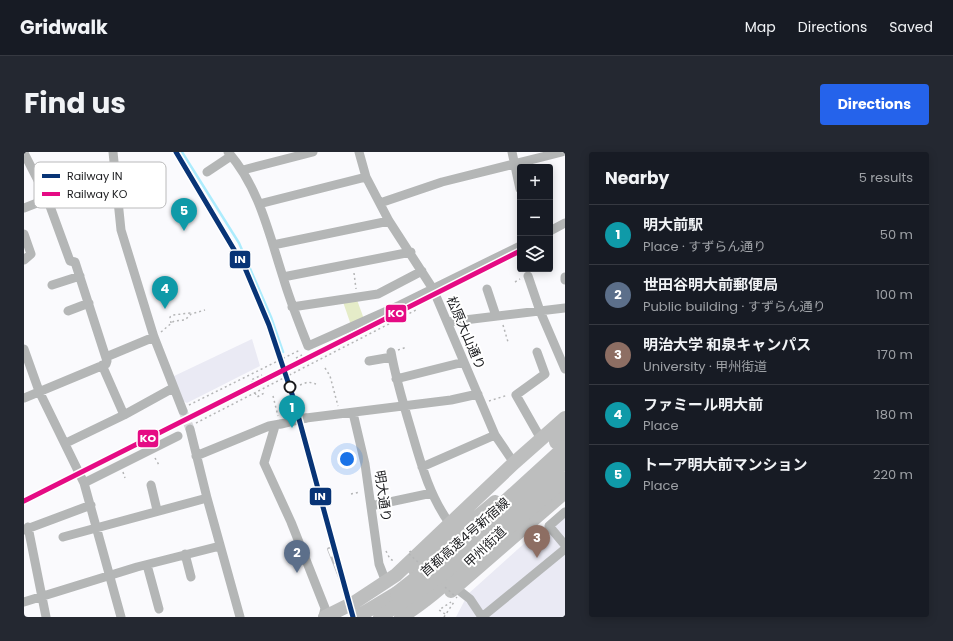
<!DOCTYPE html>
<html lang="en">
<head>
<meta charset="utf-8">
<style>
	:root { --surface:#171b24; --page:#242831; --text:#f1f3f6; --muted:#9ea1a6; --line:#363941; --accent:#2563eb }
	body { margin:0; font-family:Poppins,"Noto Sans JP",sans-serif; background:var(--page); color:var(--text) }
	.controls { position:absolute; right:12px; top:12px; display:grid; overflow:hidden; border-radius:4px; box-shadow:0 2px 10px #0003 }
	.controls button { width:36px; height:36px; display:grid; place-items:center; padding:0; border:0; border-bottom:1px solid var(--line); background:var(--surface); color:var(--text); font:20px sans-serif }
	.you { position:absolute; left:323px; top:307px; width:14px; height:14px; margin:-10px; border:3px solid #fff; border-radius:50%; background:#1a73e8; box-shadow:0 0 0 6px #1a73e833 }
	.badge { display:grid; place-items:center; width:26px; height:26px; border-radius:50%; background:var(--accent); color:#fff; font-size:13px; font-weight:700 }
	.pin { position:absolute; translate:-50% -33px; filter:drop-shadow(0 1px 2px #0008) }
	.pin::after { content:''; position:absolute; top:21px; width:14px; height:12px; background:inherit; clip-path:polygon(0 0,100% 0,50% 100%) }
	.list { margin:0; padding:0; list-style:none }
	h2 { display:flex; justify-content:space-between; align-items:center; height:52px; margin:0; padding:0 16px; font-size:17px }
	h2 small { font-size:13px; font-weight:400; color:var(--muted) }
	.list li { display:grid; grid-template-columns:26px 1fr auto; gap:12px; align-items:center; box-sizing:border-box; height:60px; padding:0 16px; border-top:1px solid var(--line) }
	.list b { display:block; font-size:15px; white-space:nowrap }
	.list p { margin:0; font-size:13px; white-space:nowrap; color:var(--muted) }
	.list em { font-size:13px; font-style:normal; color:var(--muted) }
	.icon { flex:none; width:22px; height:22px; fill:none; stroke:currentColor; stroke-width:2; stroke-linecap:round; stroke-linejoin:round }
	.map { position:relative; flex:none; width:541px; height:465px; overflow:hidden; border-radius:4px }
	header { display:flex; align-items:center; gap:24px; box-sizing:border-box; height:56px; padding:0 20px; background:var(--surface); border-bottom:1px solid var(--line) }
	header strong { font-size:19px }
	nav { display:flex; gap:22px; margin-inline-start:auto; font-size:14px }
	.intro { display:flex; align-items:center; justify-content:space-between; box-sizing:border-box; height:96px; padding:0 24px }
	h1 { margin:0; font-size:28px }
	.button { padding:10px 18px; border-radius:4px; background:var(--accent); color:#fff; font-size:14px; font-weight:700 }
	main { display:flex; gap:24px; padding:0 24px }
	aside { flex:1; background:var(--surface); border-radius:4px; box-shadow:0 2px 10px #0003 }
	.map>svg:first-child { display:block }
	.built { fill:#eaeaf4 }
	.green { fill:#e5ecc8 }
	.lines { fill:none; stroke-linecap:round; stroke-linejoin:round }
	.stream { stroke:#acecfd; stroke-width:2.5 }
	.minor-tunnel { stroke:#d8d8db; stroke-width:9; stroke-dasharray:9 4.5; stroke-linecap:butt }
	.path { stroke:#b4b5b6; stroke-width:1.5; stroke-dasharray:2 3; stroke-linecap:butt }
	.minor { stroke:#b4b6b6; stroke-width:9 }
	.highway { stroke:#bdbebe; stroke-width:14 }
	.rail-casing { stroke:#bebec0; stroke-width:4 }
	.rail { stroke:#fff; stroke-width:2.5; stroke-dasharray:8; stroke-linecap:butt }
	.path-bridge { stroke:#b4b5b6; stroke-width:1.5; stroke-dasharray:2 3; stroke-linecap:butt }
	.minor-bridge { stroke:#b4b6b6; stroke-width:9 }
	.highway-bridge { stroke:#bdbebe; stroke-width:14 }
	.rail-1-casing { stroke:#fff; stroke-width:8 }
	.rail-2-casing { stroke:#fff; stroke-width:8 }
	.rail-1 { stroke:#083476; stroke-width:5 }
	.rail-2 { stroke:#e50b84; stroke-width:5 }
	.stop-dot { fill:#fff; stroke:#18191c; stroke-width:2 }
	.labels { text-anchor:middle; dominant-baseline:central; stroke-width:4; stroke-linejoin:round; paint-order:stroke }
	.street-label { font-size:13px; fill:#18191c; stroke:#fff }
	.key { fill:#fff; stroke:#bababb; stroke-width:1 }
	.key-label { font-size:11px; fill:#18191c }
	.line-badge { stroke:#fff; stroke-width:1.5 }
	.badge-label { font-size:11px; text-anchor:middle; font-weight:bold; fill:#fff }
</style>
</head>
<body>
<header>
<strong>Gridwalk</strong>
<nav><a>Map</a><a>Directions</a><a>Saved</a></nav>
</header>
<div class="intro"><h1>Find us</h1><a class="button">Directions</a></div>
<main>
<div class="map">
<svg width="541" height="465" viewBox="0 0 541 465">
	<rect width="100%" height="100%" fill="#fafafd"/>
	<!-- built -->
	<path class="built" d="M 228,187 L 236,214 L 163,251 L 159,249 L 148,225 Z
		M 541,355 L 541,465 L 432,465 L 444,442 Z"/>
	<!-- green -->
	<path class="green" d="M 333,148 L 340,167 L 327,173 L 319,150 Z"/>
	<g class="lines">
		<!-- stream -->
		<path class="stream" d="M 158,0 L 215,91 L 247,165 L 259,200"/>
		<!-- minor-tunnel -->
		<path class="minor-tunnel" d="M 159,259 L 166,277"/>
		<!-- path -->
		<path class="path" d="M 330,121 L 332,137
			M 491,130 L 496,127
			M 147,171 L 146,165 L 149,163 L 166,161 L 167,162
			M 479,173 L 484,190
			M 137,180 L 150,169 L 161,168 L 167,162 L 181,158
			M 374,198 L 383,195
			M 272,206 L 278,203
			M 301,216 L 306,224 L 314,254
			M 229,231 L 227,228 L 238,223
			M 276,233 L 284,230 L 292,232
			M 231,241 L 233,245 L 242,240
			M 249,244 L 254,264
			M 465,249 L 484,243
			M 165,253 L 276,198
			M 167,263 L 285,203
			M 172,271 L 394,157
			M 120,287 L 156,268
			M 131,306 L 135,313
			M 99,320 L 101,326
			M 327,342 L 336,340
			M 362,399 L 366,407 L 370,409
			M 421,462 L 415,458 L 427,450
			M 420,465 L 430,450"/>
		<!-- minor -->
		<path class="minor" d="M 89,0 L 97,78 L 130,185 L 159,259
			M 204,0 C 235,35 245,82 259,125 C 266,149 275,171 284,194 L 376,153 L 496,94
			M 335,0 L 342,25 L 365,69 L 409,137 L 471,283 L 490,311
			M 488,0 L 496,37
			M 0,1 L 23,46 L 46,109 L 51,110 L 83,209 L 82,212 L 0,246
			M 219,18 L 289,0
			M 183,20 L 207,4
			M 356,51 L 418,30 L 538,0
			M 235,52 L 342,25
			M 0,56 L 90,21
			M 526,79 L 541,71
			M 0,82 L 7,102 L 0,108
			M 249,93 L 365,69
			M 504,124 L 516,159 L 541,217
			M 259,125 L 387,100
			M 541,125 L 541,128
			M 28,133 L 56,124
			M 463,137 L 472,164
			M 268,155 L 354,142 L 398,119
			M 44,159 L 65,151
			M 424,170 L 541,156
			M 0,197 L 15,239 L 60,331 L 97,465
			M 367,200 C 372,228 380,254 388,281 C 397,312 406,345 426,372
			M 513,200 L 521,222 L 492,243 L 517,287
			M 82,205 L 130,185
			M 345,209 L 368,205
			M 78,213 L 100,263
			M 372,227 L 440,210
			M 329,261 L 341,312 L 355,412 L 362,430
			M 282,266 L 427,248 L 454,242
			M 251,274 L 240,311 L 267,370 L 301,456 L 299,465
			M 166,277 L 183,346 L 216,465
			M 42,291 L 100,263 L 149,236
			M 172,304 L 245,274 L 256,272
			M 398,315 L 471,283
			M 60,331 L 154,284
			M 127,333 L 133,358
			M 347,354 L 408,341
			M 541,360 L 525,374 L 541,393
			M 4,375 L 22,465
			M 0,378 L 67,353
			M 39,385 L 183,346
			M 161,402 L 167,425
			M 123,413 L 135,457
			M 432,436 L 446,447 L 458,465
			M 0,450 L 113,415 L 196,394
			M 458,465 L 541,397"/>
		<!-- highway -->
		<path class="highway" d="M 532,290 L 541,282
			M 391,418 L 471,350
			M 427,439 L 541,340
			M 301,465 L 331,450 L 372,423 L 490,311 L 541,266
			M 333,465 L 373,441
			M 377,465 C 406,447 431,424 455,400"/>
		<defs>
			<path id="rail" d="M 305,397 L 320,435"/>
		</defs>
		<!-- rail casing -->
		<use href="#rail" class="rail-casing"/>
		<!-- rail -->
		<use href="#rail" class="rail"/>
		<!-- path-bridge -->
		<path class="path-bridge" d="M 387,399 L 384,401 L 395,411
			M 421,435 L 433,446"/>
		<!-- minor-bridge -->
		<path class="minor-bridge" d="M 257,272 L 282,266"/>
		<!-- highway-bridge -->
		<path class="highway-bridge" d="M 446,409 L 541,327
			M 373,441 L 430,396 L 541,295
			M 356,465 L 419,422 L 541,310"/>
		<defs>
			<path id="rail-1" d="M 152,0 L 221,116 L 245,173 L 269,245 L 329,465"/>
			<path id="rail-2" d="M 0,349 L 496,99"/>
		</defs>
		<!-- rail-1 casing -->
		<use href="#rail-1" class="rail-1-casing"/>
		<!-- rail-2 casing -->
		<use href="#rail-2" class="rail-2-casing"/>
		<!-- rail-1 -->
		<use href="#rail-1" class="rail-1"/>
		<!-- rail-2 -->
		<use href="#rail-2" class="rail-2"/>
	</g>
	<!-- markers -->
	<circle class="stop-dot" cx="266" cy="235" r="5.5"/>
	<g class="labels">
		<!-- street labels -->
		<g class="street-label">
			<text transform="translate(442 181) rotate(67)">松原大山通り</text>
			<text transform="translate(359 344) rotate(82)">明大通り</text>
			<text transform="translate(441 385) rotate(-41)">首都高速4号新宿線</text>
			<text transform="translate(461 395) rotate(-44)">甲州街道</text>
		</g>
	</g>
	<!-- legend -->
	<rect x="10" y="10" width="132" height="46" rx="6" class="key"/>
	<rect x="18" y="22" width="18" height="4" fill="#083476"/>
	<rect x="18" y="40" width="18" height="4" fill="#e50b84"/>
	<g class="key-label">
		<text x="43" y="28">Railway IN</text>
		<text x="43" y="46">Railway KO</text>
	</g>
	<g class="line-badge">
		<rect x="205" y="98" width="22" height="19" rx="4" fill="#083476"/>
		<rect x="361" y="152" width="22" height="19" rx="4" fill="#e50b84"/>
		<rect x="113" y="277" width="22" height="19" rx="4" fill="#e50b84"/>
		<rect x="285" y="335" width="23" height="19" rx="4" fill="#083476"/>
	</g>
	<g class="badge-label">
		<text x="216" y="111">IN</text>
		<text x="372" y="165">KO</text>
		<text x="124" y="290">KO</text>
		<text x="296" y="348">IN</text>
	</g>
</svg>
<div class="controls">
<button>+</button>
<button>−</button>
<button><svg class="icon" aria-label="layers" viewBox="0 0 24 24"><path d="M12 4l9 5-9 5-9-5zM3 14l9 5 9-5"/></svg></button>
</div>
<div class="you"></div>
<div class="pin badge" style="left:268px;top:276px;background:#0f9aa8">1</div>
<div class="pin badge" style="left:273px;top:421px;background:#5c6f8a">2</div>
<div class="pin badge" style="left:513px;top:406px;background:#8d6e63">3</div>
<div class="pin badge" style="left:141px;top:157px;background:#0f9aa8">4</div>
<div class="pin badge" style="left:160px;top:79px;background:#0f9aa8">5</div>
</div>
<aside>
<h2>Nearby<small>5 results</small></h2>
<ul class="list">
<li><span class="badge" style="background:#0f9aa8">1</span><div><b>明大前駅</b><p>Place · すずらん通り</p></div><em>50 m</em></li>
<li><span class="badge" style="background:#5c6f8a">2</span><div><b>世田谷明大前郵便局</b><p>Public building · すずらん通り</p></div><em>100 m</em></li>
<li><span class="badge" style="background:#8d6e63">3</span><div><b>明治大学 和泉キャンパス</b><p>University · 甲州街道</p></div><em>170 m</em></li>
<li><span class="badge" style="background:#0f9aa8">4</span><div><b>ファミール明大前</b><p>Place</p></div><em>180 m</em></li>
<li><span class="badge" style="background:#0f9aa8">5</span><div><b>トーア明大前マンション</b><p>Place</p></div><em>220 m</em></li>
</ul>
</aside>
</main>
</body>
</html>
